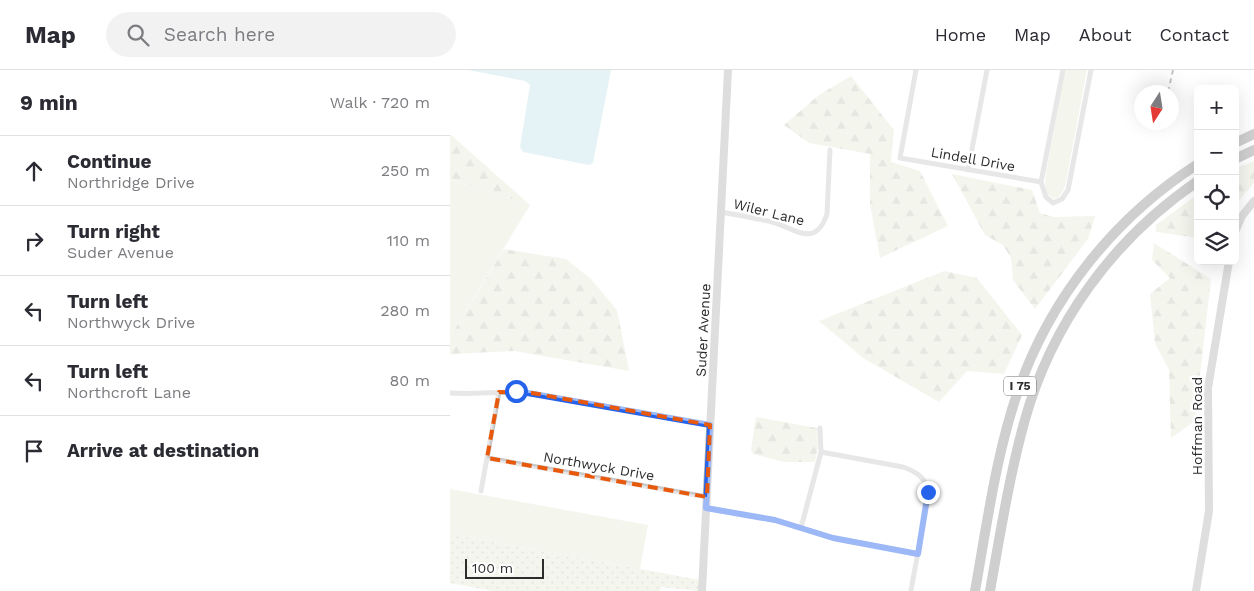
<!DOCTYPE html>
<html lang="en">
<head>
<meta charset="utf-8">
<style>
	:root { --surface:#fff; --page:#f2f2f3; --text:#2b2b33; --muted:#7c7c81; --line:#e1e1e2 }
	body { margin:0; font-family:"Work Sans",sans-serif; background:var(--page); color:var(--text) }
	.controls { position:absolute; right:15px; top:15px; display:grid; overflow:hidden; border-radius:8px; box-shadow:0 5px 20px #0002 }
	.controls button { width:45px; height:45px; display:grid; place-items:center; padding:0; border:0; border-bottom:1px solid var(--line); background:var(--surface); color:var(--text); font:25px sans-serif }
	.compass { position:absolute; left:684px; top:15px; width:45px; height:45px; border-radius:50%; background:var(--surface); box-shadow:0 5px 20px #0002; rotate:192deg }
	.scale { position:absolute; left:15px; bottom:12px; width:79px; box-sizing:border-box; padding-left:5px; border:2px solid #2d2d2d; border-top:0; font-size:14px; line-height:18px; white-space:nowrap; color:#2d2d2d; -webkit-text-stroke:4px #fff; paint-order:stroke }
	.stop { position:absolute; width:15px; height:15px; margin:-11px; border:4px solid #2563eb; border-radius:50%; background:#fff }
	.stop.end { background:#2563eb; border-color:#fff; box-shadow:0 1px 5px #0008 }
	.list { margin:0; padding:0; list-style:none }
	h2 { display:flex; justify-content:space-between; align-items:center; height:65px; margin:0; padding:0 20px; font-size:21px }
	h2 small { font-size:16px; font-weight:400; color:var(--muted) }
	.list li { display:grid; grid-template-columns:32px 1fr auto; gap:15px; align-items:center; box-sizing:border-box; height:70px; padding:0 20px; border-top:1px solid var(--line) }
	.list b { display:block; font-size:19px; white-space:nowrap }
	.list p { margin:0; font-size:16px; white-space:nowrap; color:var(--muted) }
	.list em { font-size:16px; font-style:normal; color:var(--muted) }
	.icon { flex:none; width:28px; height:28px; fill:none; stroke:currentColor; stroke-width:2; stroke-linecap:round; stroke-linejoin:round }
	.map { position:relative; flex:none; width:804px; height:521px; overflow:hidden }
	header { display:flex; align-items:center; gap:30px; box-sizing:border-box; height:70px; padding:0 25px; background:var(--surface); border-bottom:1px solid var(--line) }
	header strong { font-size:24px }
	nav { display:flex; gap:28px; margin-inline-start:auto; font-size:18px }
	.search { width:350px; height:45px; background:var(--page); display:flex; align-items:center; gap:12px; box-sizing:border-box; padding:0 18px; border-radius:28px; color:var(--muted); font-size:19px }
	main { display:flex }
	aside { flex:1; background:var(--surface) }
	.map>svg:first-child { display:block }
	.grass { fill:#e7eada }
	.forest { fill:url(#forest-firs) }
	.park { fill:url(#park-dots) }
	.water { fill:#c6e5ea }
	.lines { fill:none; stroke-linecap:round; stroke-linejoin:round }
	.street { stroke:#cacaca; stroke-width:5 }
	.secondary { stroke:#b7b7b7; stroke-width:8 }
	.highway { stroke:#949494; stroke-width:10 }
	.rail { stroke:#828282; stroke-width:2; stroke-dasharray:5 4; stroke-linecap:butt }
	.route { stroke:#2563eb; stroke-width:6 }
	.marked { fill:none; stroke:#e8590c; stroke-width:4; stroke-dasharray:10 6; stroke-linejoin:round }
	.labels { text-anchor:middle; dominant-baseline:central; stroke-width:5; stroke-linejoin:round; paint-order:stroke }
	.shield { fill:#fff; stroke:#6c6c6c; stroke-width:1 }
	.shield-label { font-size:12px; font-weight:bold; fill:#2d2d2d }
	.street-label { font-size:14px; fill:#2d2d2d; stroke:#fff }
</style>
</head>
<body>
<header>
<strong>Map</strong>
<div class="search"><svg class="icon" aria-label="search" viewBox="0 0 24 24"><circle cx="10" cy="10" r="6"/><path d="M15 15l6 6"/></svg>Search here</div>
<nav><a>Home</a><a>Map</a><a>About</a><a>Contact</a></nav>
</header>
<main>
<aside>
<h2>9 min<small>Walk · 720 m</small></h2>
<ul class="list">
<li><svg class="icon" aria-label="ahead" viewBox="0 0 24 24"><path d="M12 20V5M6 11l6-6 6 6"/></svg><div><b>Continue</b><p>Northridge Drive</p></div><em>250 m</em></li>
<li><svg class="icon" aria-label="right" viewBox="0 0 24 24"><path d="M7 20v-9h11M14 6l5 5-5 5"/></svg><div><b>Turn right</b><p>Suder Avenue</p></div><em>110 m</em></li>
<li><svg class="icon" aria-label="left" viewBox="0 0 24 24"><path d="M17 20v-9H6M10 6l-5 5 5 5"/></svg><div><b>Turn left</b><p>Northwyck Drive</p></div><em>280 m</em></li>
<li><svg class="icon" aria-label="left" viewBox="0 0 24 24"><path d="M17 20v-9H6M10 6l-5 5 5 5"/></svg><div><b>Turn left</b><p>Northcroft Lane</p></div><em>80 m</em></li>
<li><svg class="icon" aria-label="arrive" viewBox="0 0 24 24"><path d="M6 21V4h12l-3 4 3 4H6"/></svg><div><b>Arrive at destination</b></div></li>
</ul>
</aside>
<div class="map">
<svg width="804" height="521" viewBox="0 0 804 521">
	<defs>
		<pattern id="forest-firs" width="22" height="20" patternUnits="userSpaceOnUse" patternTransform="scale(1.25)"><rect width="22" height="20" fill="#e7eada"/><path d="M5 1l3.5 6h-7zM16 11l3.5 6h-7z" fill="#c6c9bb"/></pattern>
		<pattern id="park-dots" width="8" height="8" patternUnits="userSpaceOnUse" patternTransform="scale(1.25)"><rect width="8" height="8" fill="#e7eada"/><path d="M2 2h.1M6 6h.1" fill="none" stroke="#c6c9bb" stroke-width="1.8" stroke-linecap="round"/></pattern>
	</defs>
	<rect width="100%" height="100%" fill="#fff"/>
	<!-- grass -->
	<path class="grass" d="M 615,0 L 637,0 L 615,117 L 609,127 L 604,129 L 597,124 L 595,114 L 596,102 Z
		M 0,109 L 80,135 L 0,267 Z
		M 0,419 L 198,455 L 190,499 L 0,464 Z"/>
	<!-- forest -->
	<path class="forest" d="M 401,6 L 444,60 L 441,92 L 470,101 L 498,156 L 430,188 L 420,134 L 420,84 L 359,73 L 334,55 L 369,25 Z
		M 0,64 L 80,135 L 0,109 Z
		M 804,91 L 804,113 L 785,135 L 785,99 Z
		M 502,104 L 582,120 L 590,143 L 603,147 L 645,146 L 638,169 L 585,239 L 563,210 L 561,188 L 553,175 L 535,165 Z
		M 748,124 L 748,168 L 706,162 L 706,155 Z
		M 704,173 L 761,209 L 745,351 L 721,368 L 719,300 L 705,273 L 700,224 L 720,208 L 702,190 Z
		M 54,179 L 116,189 L 141,209 L 167,240 L 179,301 L 64,281 L 0,284 L 0,267 Z
		M 494,201 L 527,208 L 572,265 L 554,304 L 517,301 L 489,332 L 413,288 L 369,251 Z
		M 306,347 L 367,358 L 368,376 L 365,392 L 334,392 L 303,384 L 301,380 Z"/>
	<!-- park -->
	<path class="park" d="M 0,464 L 250,510 L 248,521 L 211,517 L 210,521 L 42,521 L 0,513 Z"/>
	<!-- water -->
	<path class="water" d="M 18,0 L 161,0 L 143,93 L 139,95 L 73,82 L 70,77 L 80,15 L 75,11 Z"/>
	<g class="lines">
		<!-- street -->
		<path class="street" d="M 466,0 L 450,88 L 591,112
			M 613,0 L 591,112 L 596,127 L 603,133 L 612,129 L 618,120 L 641,0
			M 518,100 L 537,0
			M 271,142 C 288,145 305,148 322,152 C 343,157 365,180 377,144 L 380,80
			M 0,323 C 27,325 55,320 82,323 L 260,355
			M 371,382 L 453,397 C 467,402 475,407 479,423 L 461,520
			M 37,388 L 257,427
			M 31,421 L 49,322
			M 256,438 L 325,450 L 383,468 L 468,484
			M 351,458 L 371,382 L 370,358"/>
		<!-- secondary -->
		<path class="secondary" d="M 785,162 L 792,146 L 804,131
			M 252,521 L 278,0
			M 746,521 L 759,441 L 758,318 L 779,191"/>
		<!-- highway -->
		<path class="highway" d="M 785,73 L 804,64
			M 785,89 L 804,80
			M 525,521 C 537,454 546,385 568,321 C 600,228 665,147 748,94
			M 540,521 C 550,465 559,408 574,353 C 601,254 663,169 748,111"/>
		<!-- rail -->
		<path class="rail" d="M 718,22 L 723,0"/>
	</g>
	<g class="lines">
		<!-- route -->
		<path class="route" d="M 66,321 L 260,355 L 256,438 L 325,450 L 383,468 L 468,484 L 478,422"/>
	</g>
	<!-- marked area -->
	<path d="M0 0H804V521H0ZM 49,322 L 82,323 L 260,355 L 257,427 L 37,388 Z" fill="#fff" fill-opacity=".55" fill-rule="evenodd"/>
	<path class="marked" d="M 49,322 L 82,323 L 260,355 L 257,427 L 37,388 Z"/>
	<g class="labels">
		<!-- shield labels -->
		<rect class="shield" x="554" y="306.5" width="32" height="19" rx="4"/>
		<g class="shield-label">
			<text x="570" y="316">I 75</text>
		</g>
		<!-- street labels -->
		<g class="street-label">
			<text transform="translate(523 89) rotate(10)">Lindell Drive</text>
			<text transform="translate(319 142) rotate(14)">Wiler Lane</text>
			<text transform="translate(253 260) rotate(-87)">Suder Avenue</text>
			<text transform="translate(747 356) rotate(-90)">Hoffman Road</text>
			<text transform="translate(149 396) rotate(10)">Northwyck Drive</text>
		</g>
	</g>
</svg>
<div class="controls">
<button>+</button>
<button>−</button>
<button><svg class="icon" aria-label="locate" viewBox="0 0 24 24"><circle cx="12" cy="12" r="6"/><path d="M12 2v4M12 18v4M2 12h4M18 12h4"/></svg></button>
<button><svg class="icon" aria-label="layers" viewBox="0 0 24 24"><path d="M12 4l9 5-9 5-9-5zM3 14l9 5 9-5"/></svg></button>
</div>
<svg class="compass" viewBox="-18 -18 36 36"><path d="M0-13l5 13h-10z" fill="#e53935"/><path d="M0 13l5-13h-10z" fill="#7c7c81"/></svg>
<div class="scale">100 m</div>
<div class="stop" style="left:66px;top:321px"></div>
<div class="stop end" style="left:478px;top:422px"></div>
</div>
</main>
</body>
</html>
